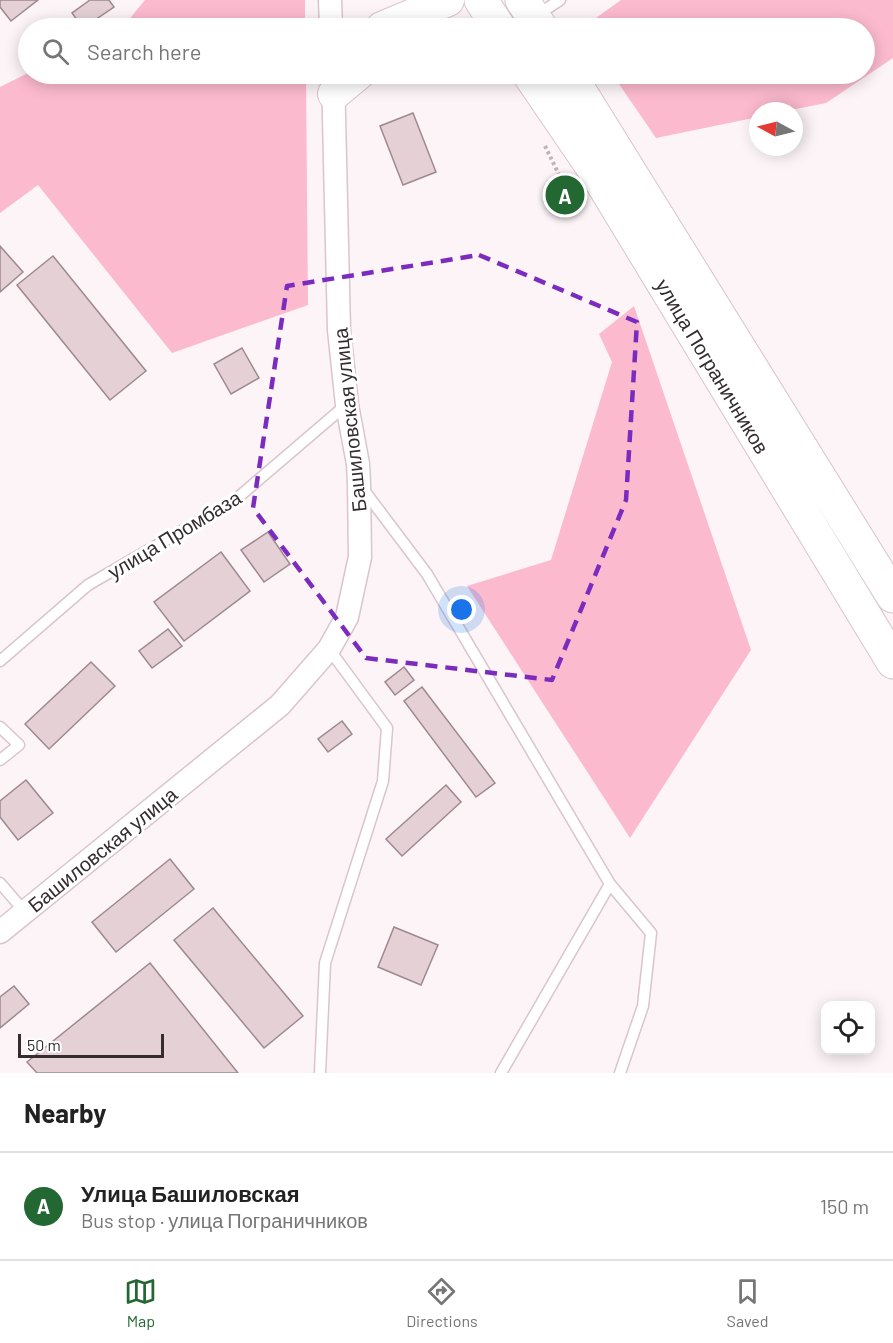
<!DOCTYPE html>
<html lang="en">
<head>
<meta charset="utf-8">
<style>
	:root { --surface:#fff; --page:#f6f6f6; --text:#222; --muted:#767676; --line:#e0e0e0; --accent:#236833 }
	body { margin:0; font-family:Barlow,sans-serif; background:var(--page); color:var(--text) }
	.controls { position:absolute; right:18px; bottom:18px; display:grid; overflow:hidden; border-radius:12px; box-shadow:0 3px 15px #0003 }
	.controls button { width:54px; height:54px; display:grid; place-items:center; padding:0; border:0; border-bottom:2px solid var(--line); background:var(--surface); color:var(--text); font:30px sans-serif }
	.compass { position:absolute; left:749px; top:102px; width:54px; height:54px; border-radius:50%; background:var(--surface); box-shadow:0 3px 15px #0003; rotate:277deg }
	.scale { position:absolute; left:18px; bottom:15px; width:146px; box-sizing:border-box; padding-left:6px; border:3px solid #342c2e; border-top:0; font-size:16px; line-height:21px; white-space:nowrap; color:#342c2e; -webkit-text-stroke:4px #fff; paint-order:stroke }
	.you { position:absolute; left:462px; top:610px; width:21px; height:21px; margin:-15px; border:4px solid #fff; border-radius:50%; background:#1a73e8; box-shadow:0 0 0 9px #1a73e833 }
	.badge { display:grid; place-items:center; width:39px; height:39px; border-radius:50%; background:var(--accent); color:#fff; font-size:20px; font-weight:700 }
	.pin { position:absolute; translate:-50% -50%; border:3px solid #fff; box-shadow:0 2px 6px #0006 }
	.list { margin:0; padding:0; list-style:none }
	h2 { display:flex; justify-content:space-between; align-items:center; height:78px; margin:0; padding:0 24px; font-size:26px }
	h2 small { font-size:20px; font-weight:400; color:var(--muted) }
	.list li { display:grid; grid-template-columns:39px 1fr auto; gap:18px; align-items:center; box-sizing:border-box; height:108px; padding:0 24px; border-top:2px solid var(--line) }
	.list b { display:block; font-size:22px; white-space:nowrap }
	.list p { margin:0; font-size:20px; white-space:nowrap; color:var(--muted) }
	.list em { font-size:20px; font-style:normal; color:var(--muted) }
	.icon { flex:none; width:33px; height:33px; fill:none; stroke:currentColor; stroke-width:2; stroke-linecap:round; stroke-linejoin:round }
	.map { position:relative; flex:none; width:893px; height:1073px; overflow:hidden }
	.search { position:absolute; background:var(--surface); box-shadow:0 3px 15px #0003; left:18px; right:18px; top:18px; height:66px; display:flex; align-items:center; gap:15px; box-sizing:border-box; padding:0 21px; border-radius:33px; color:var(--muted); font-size:22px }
	.sheet { height:186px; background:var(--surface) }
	nav { display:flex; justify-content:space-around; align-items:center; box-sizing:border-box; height:84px; border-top:2px solid var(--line); background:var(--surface); font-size:16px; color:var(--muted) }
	nav a { display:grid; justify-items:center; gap:3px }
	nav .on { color:var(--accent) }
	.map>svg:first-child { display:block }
	.green { fill:#fcbacf }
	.building { fill:#e5d0d6; stroke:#9d898f; stroke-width:1.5 }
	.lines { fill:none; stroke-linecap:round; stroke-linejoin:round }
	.lane-casing { stroke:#dac5cb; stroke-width:13 }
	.street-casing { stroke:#dac5cb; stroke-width:25 }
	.secondary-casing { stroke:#dac5cb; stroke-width:34 }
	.primary-casing { stroke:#dac5cb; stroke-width:35 }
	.path { stroke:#bcb4b6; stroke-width:4; stroke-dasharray:3 3; stroke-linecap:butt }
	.lane { stroke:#fff; stroke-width:10 }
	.street { stroke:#fff; stroke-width:22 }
	.secondary { stroke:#fff; stroke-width:32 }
	.primary { stroke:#fff; stroke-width:33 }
	.marked { fill:none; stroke:#7b2cbf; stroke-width:4.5; stroke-dasharray:12 8; stroke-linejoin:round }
	.labels { text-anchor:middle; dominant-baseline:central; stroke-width:6; stroke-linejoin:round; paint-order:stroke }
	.street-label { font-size:20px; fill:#342c2e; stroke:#fff }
</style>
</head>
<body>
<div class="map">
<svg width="893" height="1073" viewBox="0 0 893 1073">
	<rect width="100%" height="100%" fill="#fcf4f6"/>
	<!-- green -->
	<path class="green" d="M 145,0 L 305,0 L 305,28 L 122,28 Z
		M 621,0 L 893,0 L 893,58 L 826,103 L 786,111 L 758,111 L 758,117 L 656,138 L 612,74 L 864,74 L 864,28 L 582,28 Z
		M 28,73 L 54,74 L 78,83 L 86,74 L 306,74 L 308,305 L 172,353 L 38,185 L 0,213 L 0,87 Z
		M 634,306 L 751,650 L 630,838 L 467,586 L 551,560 L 612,362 L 599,334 Z"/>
	<!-- building -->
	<path class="building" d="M 0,0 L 38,0 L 11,21 L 0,7 Z
		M 90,0 L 109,0 L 114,7 L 83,28 L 72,13 Z
		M 413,113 L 436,172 L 403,185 L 380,126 Z
		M 0,246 L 23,272 L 0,292 Z
		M 53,256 L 146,371 L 110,400 L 17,285 Z
		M 242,348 L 259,378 L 231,394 L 214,364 Z
		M 268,532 L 290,564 L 264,582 L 241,550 Z
		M 221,552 L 250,591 L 184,641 L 154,602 Z
		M 168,629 L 182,646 L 152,668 L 139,651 Z
		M 91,662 L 115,686 L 49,749 L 25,724 Z
		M 404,667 L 414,680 L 395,695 L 385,682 Z
		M 422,687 L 495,783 L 476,797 L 404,701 Z
		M 342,721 L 352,734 L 328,752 L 318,739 Z
		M 26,780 L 53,813 L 18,840 L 0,817 L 0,801 Z
		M 446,785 L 461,802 L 402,856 L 386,839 Z
		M 170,859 L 194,889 L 116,952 L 92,922 Z
		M 213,908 L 303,1016 L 264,1048 L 174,940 Z
		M 394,927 L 438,945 L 421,985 L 378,967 Z
		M 150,963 L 238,1073 L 37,1073 L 27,1062 Z
		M 14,986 L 29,1004 L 0,1028 L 0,997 Z"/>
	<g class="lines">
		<defs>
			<path id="lane" d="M 537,15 L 560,0
				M 363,489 L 427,574 L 610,884 L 651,933 L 643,1006 L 620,1073
				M 0,661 L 88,585 L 235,500 L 346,405
				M 0,727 L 19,745 L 0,760
				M 0,883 L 25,912
				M 320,1073 L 325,963 L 383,781 L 387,728 L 329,649
				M 501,1073 L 610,884"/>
			<path id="street" d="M 330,0 L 331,28
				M 0,932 L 280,705 L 329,649 L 347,617 L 360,557 L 359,484 L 358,464 L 347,405 L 339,330 L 333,74"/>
			<path id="secondary" d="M 382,28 L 448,0
				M 334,94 L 358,74"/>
			<path id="primary" d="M 481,0 L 499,28
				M 522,0 L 541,28
				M 529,74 L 595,171 L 893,662
				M 569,74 L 893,596"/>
		</defs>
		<!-- lane casing -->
		<use href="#lane" class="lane-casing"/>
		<!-- street casing -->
		<use href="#street" class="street-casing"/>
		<!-- secondary casing -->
		<use href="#secondary" class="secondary-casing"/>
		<!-- primary casing -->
		<use href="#primary" class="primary-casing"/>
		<!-- path -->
		<path class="path" d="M 545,146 L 567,191"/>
		<!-- lane -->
		<use href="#lane" class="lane"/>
		<!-- street -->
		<use href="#street" class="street"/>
		<!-- secondary -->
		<use href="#secondary" class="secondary"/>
		<!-- primary -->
		<use href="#primary" class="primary"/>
	</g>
	<!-- marked area -->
	<path class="marked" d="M 479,255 L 637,322 L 626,500 L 552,680 L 366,658 L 253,508 L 287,286 Z"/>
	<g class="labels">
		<!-- street labels -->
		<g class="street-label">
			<text transform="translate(713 366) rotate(59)">улица Пограничников</text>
			<text transform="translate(349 420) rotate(-96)">Башиловская улица</text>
			<text transform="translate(174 534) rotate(-31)">улица Промбаза</text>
			<text transform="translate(102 849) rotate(-39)">Башиловская улица</text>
		</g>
	</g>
</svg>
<div class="controls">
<button><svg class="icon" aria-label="locate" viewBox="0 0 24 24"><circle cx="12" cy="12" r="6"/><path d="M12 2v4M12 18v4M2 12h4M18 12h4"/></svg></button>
</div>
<svg class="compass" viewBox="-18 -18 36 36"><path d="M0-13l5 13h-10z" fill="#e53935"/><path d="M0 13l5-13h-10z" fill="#767676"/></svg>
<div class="scale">50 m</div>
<div class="you"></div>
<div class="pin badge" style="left:565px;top:195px">A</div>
<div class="search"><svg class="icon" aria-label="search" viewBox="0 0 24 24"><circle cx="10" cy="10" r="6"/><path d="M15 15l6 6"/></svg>Search here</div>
</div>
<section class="sheet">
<h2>Nearby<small></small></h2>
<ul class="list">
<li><span class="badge">A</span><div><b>Улица Башиловская</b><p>Bus stop · улица Пограничников</p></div><em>150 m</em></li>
</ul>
</section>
<nav>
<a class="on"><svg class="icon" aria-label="map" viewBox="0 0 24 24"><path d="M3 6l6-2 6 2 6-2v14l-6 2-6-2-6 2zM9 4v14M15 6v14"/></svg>Map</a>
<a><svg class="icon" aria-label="directions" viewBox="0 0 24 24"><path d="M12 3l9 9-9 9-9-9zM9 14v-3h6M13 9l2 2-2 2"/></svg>Directions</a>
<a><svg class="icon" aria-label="saved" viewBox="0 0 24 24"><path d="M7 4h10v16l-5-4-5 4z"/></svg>Saved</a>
</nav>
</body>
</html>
